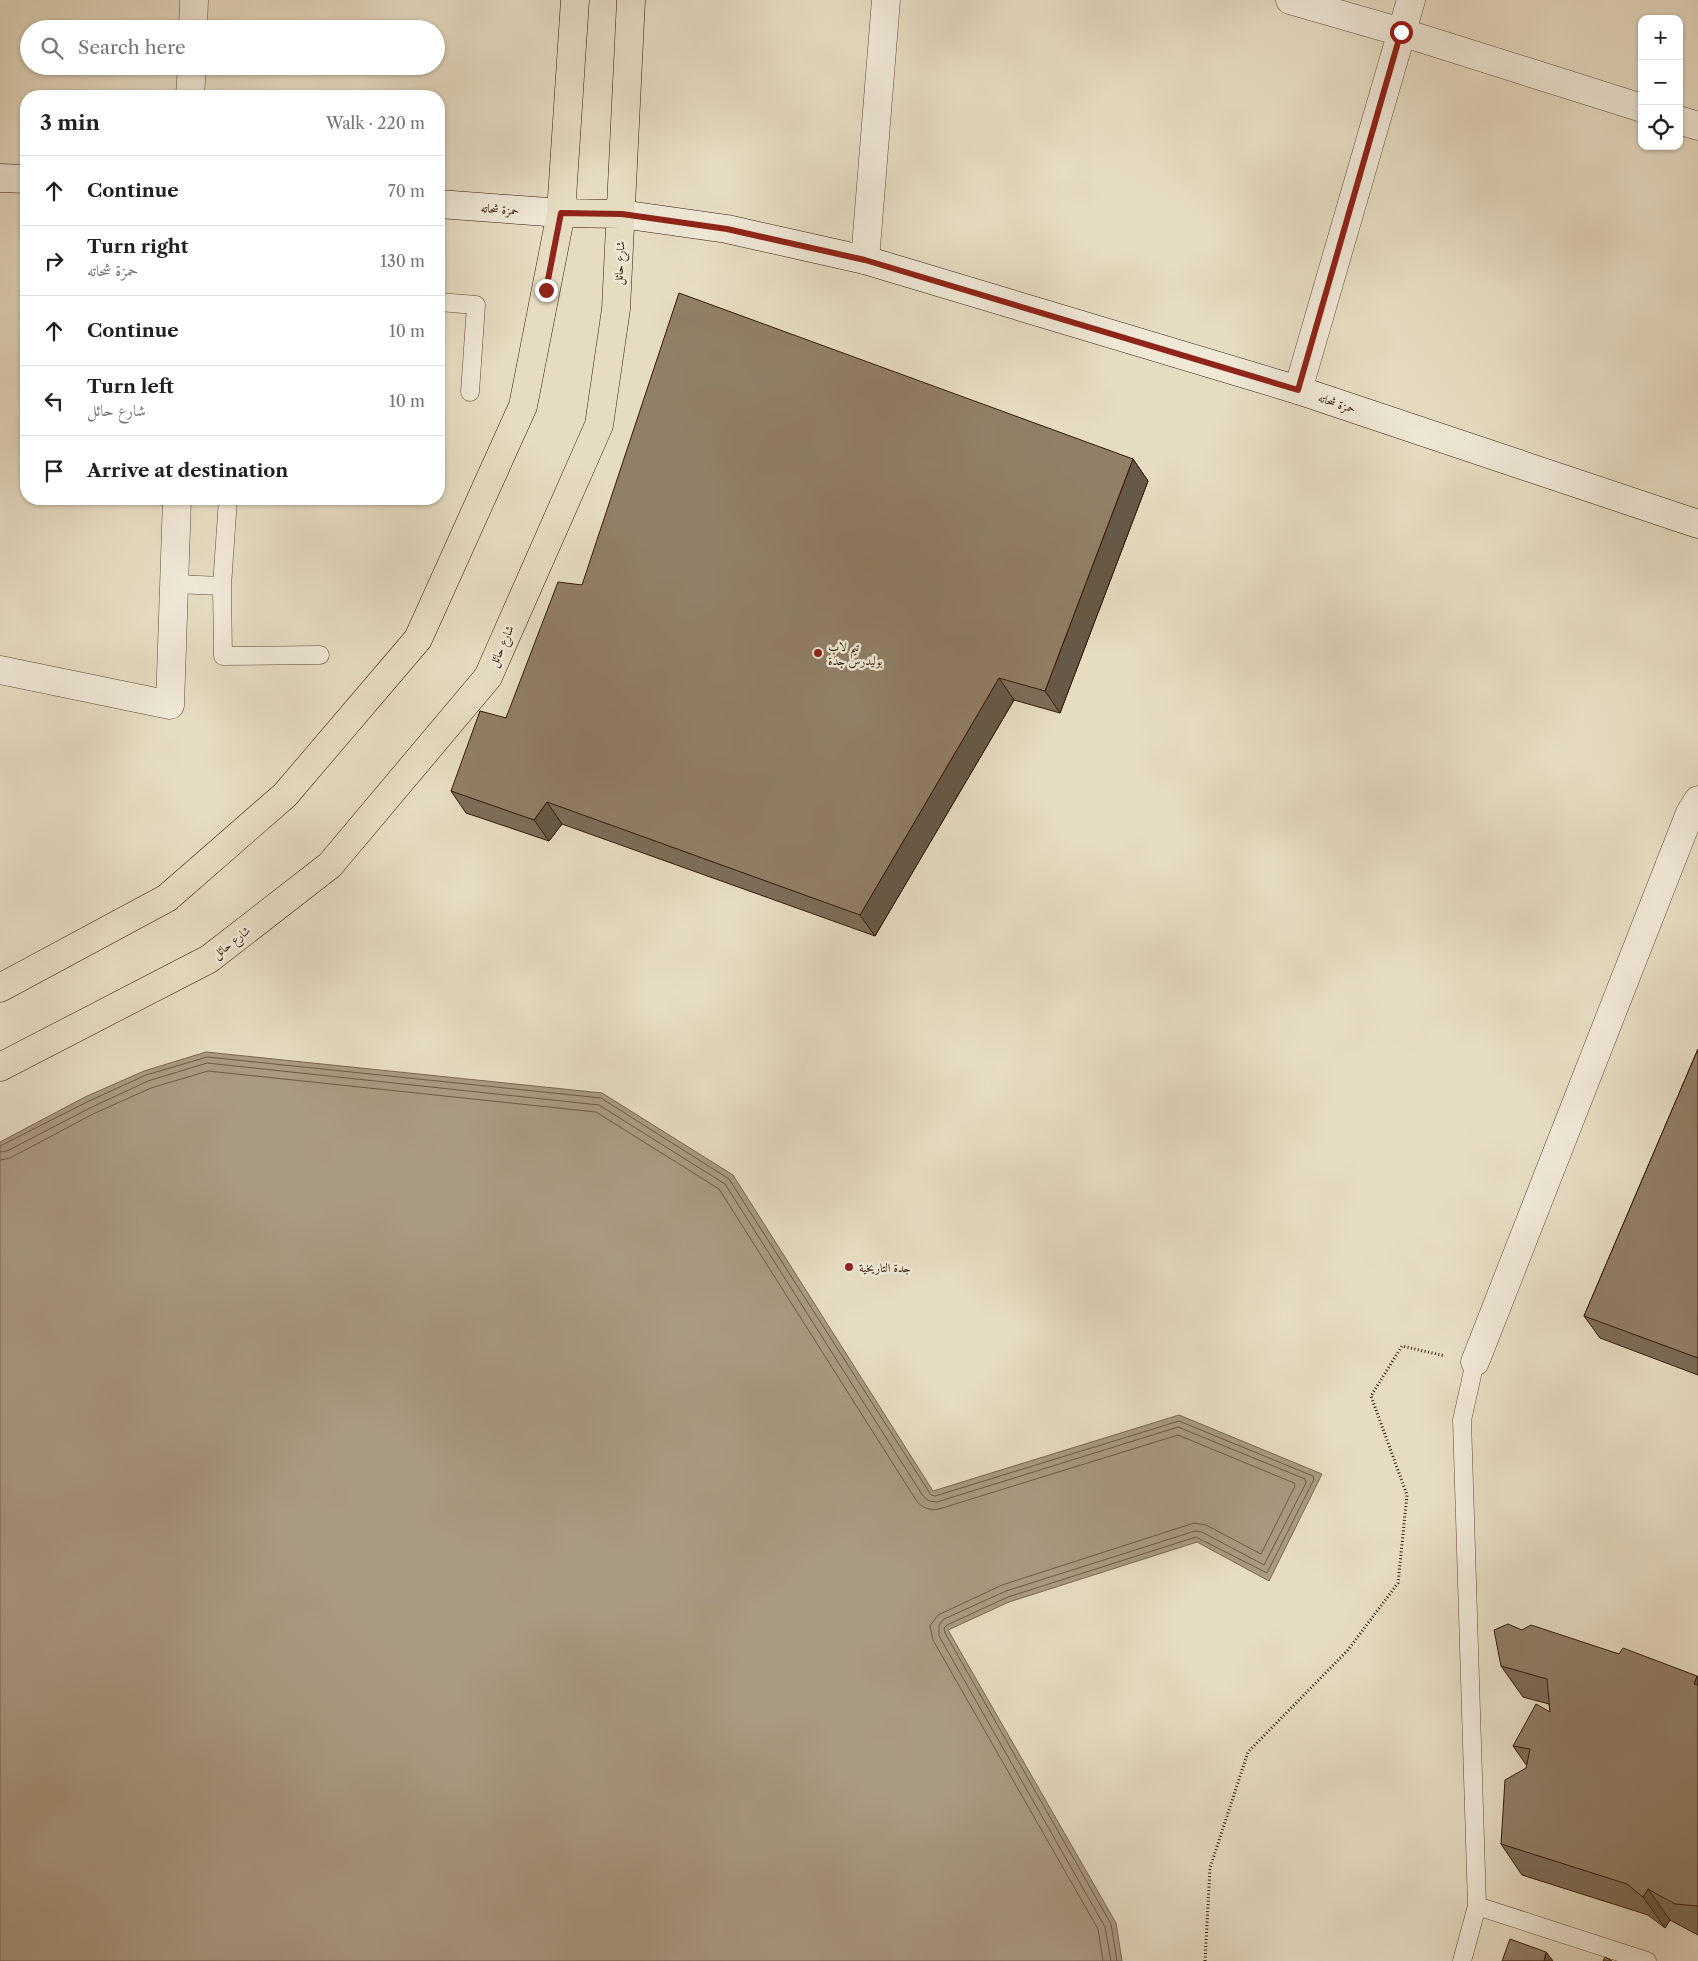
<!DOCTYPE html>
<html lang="en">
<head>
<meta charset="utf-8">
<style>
	:root { --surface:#fff; --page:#f2f2f2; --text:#202124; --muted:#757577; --line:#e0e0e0 }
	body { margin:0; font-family:"Libre Caslon Text",Amiri,serif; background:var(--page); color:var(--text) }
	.controls { position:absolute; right:15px; top:15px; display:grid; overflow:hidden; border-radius:10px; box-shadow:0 1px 4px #0004 }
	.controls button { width:45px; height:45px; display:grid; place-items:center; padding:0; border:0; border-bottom:1px solid var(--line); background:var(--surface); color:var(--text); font:25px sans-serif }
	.stop { position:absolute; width:15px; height:15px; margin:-11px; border:4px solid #8f2418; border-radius:50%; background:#fff }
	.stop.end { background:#8f2418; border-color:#fff; box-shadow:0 1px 5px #0008 }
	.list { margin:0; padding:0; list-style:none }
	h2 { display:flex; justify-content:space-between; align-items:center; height:65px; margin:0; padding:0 20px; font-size:21px }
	h2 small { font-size:16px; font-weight:400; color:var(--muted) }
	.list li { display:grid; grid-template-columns:32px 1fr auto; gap:15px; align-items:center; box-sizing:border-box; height:70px; padding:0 20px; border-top:1px solid var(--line) }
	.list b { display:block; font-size:19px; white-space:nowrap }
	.list p { margin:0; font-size:16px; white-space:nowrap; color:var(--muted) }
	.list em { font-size:16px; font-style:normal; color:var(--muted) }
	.icon { flex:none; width:28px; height:28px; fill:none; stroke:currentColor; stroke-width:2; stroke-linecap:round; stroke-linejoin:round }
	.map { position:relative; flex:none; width:1698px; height:1961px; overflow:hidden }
	.search { position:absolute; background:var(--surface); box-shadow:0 1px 4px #0004; left:20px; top:20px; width:425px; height:55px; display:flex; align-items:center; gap:12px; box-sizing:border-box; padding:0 18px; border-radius:28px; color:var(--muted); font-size:19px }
	.panel { position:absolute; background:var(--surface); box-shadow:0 1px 4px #0004; left:20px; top:90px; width:425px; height:415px; border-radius:20px }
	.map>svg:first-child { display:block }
	.water { fill:#a99a82; stroke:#7a6750 }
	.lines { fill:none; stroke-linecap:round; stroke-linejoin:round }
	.shore { stroke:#6e5a44; stroke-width:1 }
	.service-casing { stroke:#604a34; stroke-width:19 }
	.minor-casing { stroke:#604a34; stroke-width:29 }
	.secondary-casing { stroke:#341a05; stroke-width:29 }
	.primary-casing { stroke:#341a05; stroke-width:29 }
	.path { stroke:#341a05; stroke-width:3; stroke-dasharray:1 2.5; stroke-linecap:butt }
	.service { stroke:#efe8d7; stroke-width:18 }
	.minor { stroke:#efe8d7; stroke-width:28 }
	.secondary { stroke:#efe8d7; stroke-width:28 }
	.primary { stroke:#e6dcc2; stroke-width:28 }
	.wall { fill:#7d6d59; stroke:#341a05 }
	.shaded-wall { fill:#665948; stroke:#341a05 }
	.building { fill:#917f67; stroke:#341a05 }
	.route { stroke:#8f2418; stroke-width:6 }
	.poi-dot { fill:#8f2418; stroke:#efe8d7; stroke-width:2 }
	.labels { text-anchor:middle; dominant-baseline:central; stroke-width:5; stroke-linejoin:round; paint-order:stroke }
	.street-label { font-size:12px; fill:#341a05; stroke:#efe8d7 }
	.poi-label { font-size:12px; fill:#341a05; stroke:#efe8d7; text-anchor:start }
</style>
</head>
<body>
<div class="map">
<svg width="1698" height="1961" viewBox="0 0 1698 1961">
	<rect width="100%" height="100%" fill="#e6dcc2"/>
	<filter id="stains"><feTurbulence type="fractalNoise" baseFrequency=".004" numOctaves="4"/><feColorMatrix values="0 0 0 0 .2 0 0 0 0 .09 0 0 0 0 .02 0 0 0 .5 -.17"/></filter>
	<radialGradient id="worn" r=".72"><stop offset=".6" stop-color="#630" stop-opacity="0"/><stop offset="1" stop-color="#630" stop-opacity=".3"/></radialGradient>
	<!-- water -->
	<path class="water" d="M 206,1052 L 602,1093 L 733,1175 L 933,1491 L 1179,1415 L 1322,1474 L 1269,1581 L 1197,1542 L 1009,1602 L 948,1630 L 1116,1923 L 1122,1961 L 0,1961 L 0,1142 L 85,1097 L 144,1071 Z"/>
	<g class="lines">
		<!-- shore -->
		<path class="shore" d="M 0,1146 L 87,1102 L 146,1075 L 207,1057 L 601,1098 L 729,1179 L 931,1495 L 935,1496 L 1179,1421 L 1313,1476 L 1314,1479 L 1267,1573 L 1196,1537 L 1008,1597 L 947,1625 L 944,1628 L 945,1633 L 1111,1924 L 1117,1961
			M 0,1152 L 7,1151 L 90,1108 L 148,1081 L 207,1063 L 599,1105 L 725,1184 L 923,1496 L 929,1501 L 937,1502 L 1178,1427 L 1305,1479 L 1306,1483 L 1264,1565 L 1202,1532 L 1195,1531 L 1006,1591 L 944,1619 L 939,1625 L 939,1636 L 1105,1927 L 1111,1961
			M 0,1160 L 10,1158 L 93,1114 L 151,1088 L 208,1071 L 596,1112 L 719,1189 L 916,1500 C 922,1508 930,1511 939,1509 L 1178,1435 L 1294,1483 L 1295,1486 L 1261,1554 L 1206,1525 L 1194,1523 L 1002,1585 L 938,1615 L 930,1626 L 933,1640 L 1098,1929 L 1103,1961"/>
		<defs>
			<path id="service" d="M 439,302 L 476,305 L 470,392
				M 174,584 L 222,586 L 223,656 L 320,655
				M 222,586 L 228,499
				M 1477,1906 L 1647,1961
				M 1462,1961 L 1477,1906 L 1462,1420 L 1475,1362"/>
			<path id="minor" d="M 1290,0 L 1401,32 L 1642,108
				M 193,29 L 194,0
				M 190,96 L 192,66
				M 1679,120 L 1698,126
				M 865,260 L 886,0
				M 1298,390 L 1411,0
				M 0,670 L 170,705 L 177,499
				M 1475,1362 L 1690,813 L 1698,800"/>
			<path id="secondary" d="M 0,178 L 26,179
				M 439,204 L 561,213
				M 621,214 L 727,229 L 865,260 L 1298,390 L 1698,524"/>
			<path id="primary" d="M 561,213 L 621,214
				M 0,988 L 167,898 L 285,795 L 418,639 L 523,406 L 561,213 L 575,0
				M 0,1067 L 209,959 L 330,865 L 488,677 L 599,425 L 616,309 L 631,0"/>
		</defs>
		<!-- service casing -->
		<use href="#service" class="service-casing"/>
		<!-- minor casing -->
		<use href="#minor" class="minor-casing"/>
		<!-- secondary casing -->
		<use href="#secondary" class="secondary-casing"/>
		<!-- primary casing -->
		<use href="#primary" class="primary-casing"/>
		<!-- path -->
		<path class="path" d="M 1205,1961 L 1210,1868 L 1248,1752 L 1348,1650 L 1398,1583 L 1407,1495 L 1371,1396 L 1402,1346 L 1445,1356"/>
		<!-- service -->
		<use href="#service" class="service"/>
		<!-- minor -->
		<use href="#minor" class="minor"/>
		<!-- secondary -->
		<use href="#secondary" class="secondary"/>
		<!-- primary -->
		<use href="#primary" class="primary"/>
	</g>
	<!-- wall -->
	<path class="wall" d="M 1133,459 L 1148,481 L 1060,713 L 1014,700 L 875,936 L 562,824 L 549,841 L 466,813 L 451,791 L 506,718 L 582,585 Z
		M 1698,1049 L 1698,1375 L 1600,1338 L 1584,1316 Z
		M 1522,1630 L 1619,1654 L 1698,1677 L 1698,1935 L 1670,1920 L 1665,1928 L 1648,1915 L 1522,1875 L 1501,1844 L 1527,1766 L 1513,1746 L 1550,1712 L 1549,1704 L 1523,1697 L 1501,1666 Z"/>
	<!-- shaded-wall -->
	<path class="shaded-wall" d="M 1133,459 L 1148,481 L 1060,713 L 1045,691 Z
		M 999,678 L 1014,700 L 875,936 L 860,915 Z
		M 547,802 L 562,824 L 549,841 L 534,820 Z
		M 1697,1676 L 1698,1677 L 1698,1690 L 1694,1684 Z
		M 1648,1889 L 1670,1920 L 1665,1928 L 1643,1897 Z
		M 1546,1952 L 1553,1961 L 1544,1961 Z"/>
	<!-- building -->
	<path class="building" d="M 679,293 L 1133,459 L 1045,691 L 999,678 L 860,915 L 547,802 L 534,820 L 451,791 L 480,711 L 506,718 L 558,582 L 582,585 Z
		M 1698,1049 L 1698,1358 L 1584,1316 Z
		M 1508,1624 L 1522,1630 L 1531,1625 L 1619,1654 L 1623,1648 L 1697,1676 L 1694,1684 L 1698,1685 L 1698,1906 L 1675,1904 L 1648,1889 L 1643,1897 L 1627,1884 L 1501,1844 L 1505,1780 L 1526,1768 L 1530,1749 L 1513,1746 L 1536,1704 L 1550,1712 L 1547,1679 L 1501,1666 L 1494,1630 Z
		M 1510,1939 L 1546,1952 L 1544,1961 L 1502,1961 Z
		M 1605,1957 L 1612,1961 L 1603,1961 Z"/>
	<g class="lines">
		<!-- route -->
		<path class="route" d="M 546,290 L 561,213 L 622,214 L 727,229 L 865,260 L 1298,390 L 1401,32"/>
	</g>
	<!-- markers -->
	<g class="poi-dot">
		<circle cx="818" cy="653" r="5"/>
		<circle cx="849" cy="1267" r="5"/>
	</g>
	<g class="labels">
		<!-- street labels -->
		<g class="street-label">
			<text transform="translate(500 209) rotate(4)">حمزة شحاته</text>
			<text transform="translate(619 263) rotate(-87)">شارع حائل</text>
			<text transform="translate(1337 403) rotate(19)">حمزة شحاته</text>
			<text transform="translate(501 646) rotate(-66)">شارع حائل</text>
			<text transform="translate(231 942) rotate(-38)">شارع حائل</text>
		</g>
		<!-- poi labels -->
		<g class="poi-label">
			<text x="828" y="646">تيم لاب<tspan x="828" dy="14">بوليدرس جدة</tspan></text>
			<text x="859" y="1267">جدة التاريخية</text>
		</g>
	</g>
	<rect width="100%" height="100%" filter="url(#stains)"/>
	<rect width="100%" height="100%" fill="url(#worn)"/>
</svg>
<div class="controls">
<button>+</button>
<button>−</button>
<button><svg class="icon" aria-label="locate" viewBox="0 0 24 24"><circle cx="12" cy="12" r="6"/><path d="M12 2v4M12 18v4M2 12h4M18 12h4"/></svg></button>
</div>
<div class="stop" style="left:1401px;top:32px"></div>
<div class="stop end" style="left:546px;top:290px"></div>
<div class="search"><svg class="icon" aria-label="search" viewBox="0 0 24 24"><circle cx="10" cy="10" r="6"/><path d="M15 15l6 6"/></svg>Search here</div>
<section class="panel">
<h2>3 min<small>Walk · 220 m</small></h2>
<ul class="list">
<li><svg class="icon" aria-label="ahead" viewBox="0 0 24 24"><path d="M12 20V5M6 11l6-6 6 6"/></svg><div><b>Continue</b></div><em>70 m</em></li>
<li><svg class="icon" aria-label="right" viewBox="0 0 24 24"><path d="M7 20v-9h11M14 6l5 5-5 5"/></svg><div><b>Turn right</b><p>حمزة شحاته</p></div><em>130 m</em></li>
<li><svg class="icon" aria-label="ahead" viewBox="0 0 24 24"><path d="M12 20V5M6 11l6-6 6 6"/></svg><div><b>Continue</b></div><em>10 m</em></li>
<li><svg class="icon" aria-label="left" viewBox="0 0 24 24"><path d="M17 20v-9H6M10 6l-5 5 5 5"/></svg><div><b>Turn left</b><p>شارع حائل</p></div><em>10 m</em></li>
<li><svg class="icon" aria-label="arrive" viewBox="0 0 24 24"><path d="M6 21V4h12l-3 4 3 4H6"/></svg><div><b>Arrive at destination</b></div></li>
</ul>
</section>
</div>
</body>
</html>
